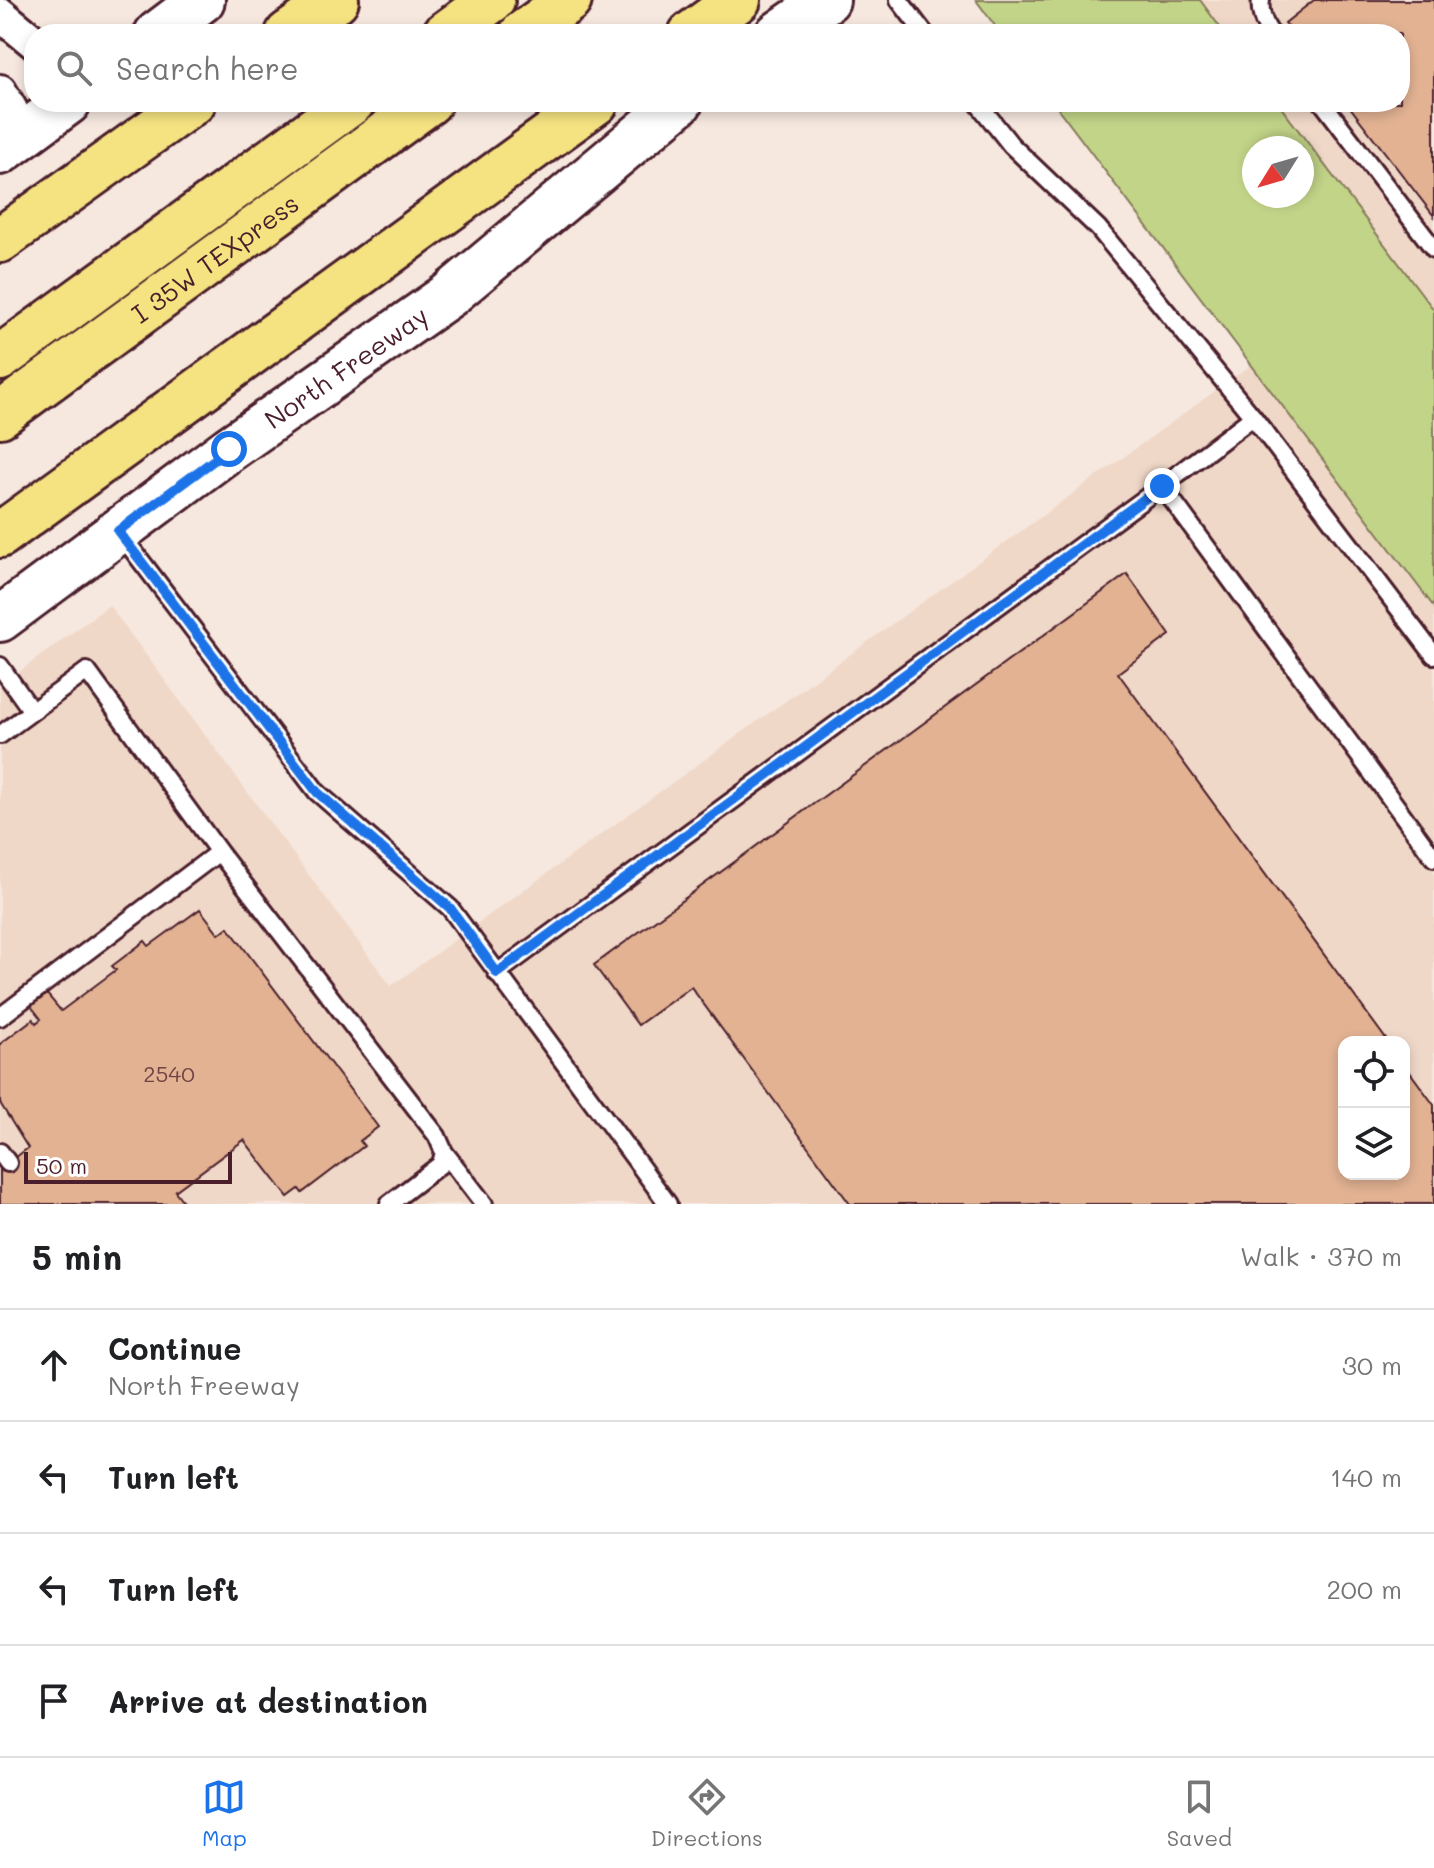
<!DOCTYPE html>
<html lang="en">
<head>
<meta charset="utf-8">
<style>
	:root { --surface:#fff; --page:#f6f6f6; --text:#202124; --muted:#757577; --line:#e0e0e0; --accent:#1a73e8 }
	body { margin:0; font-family:Mali,sans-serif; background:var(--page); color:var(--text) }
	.controls { position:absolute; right:24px; bottom:24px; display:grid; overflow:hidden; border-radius:16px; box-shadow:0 4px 12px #0003 }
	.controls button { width:72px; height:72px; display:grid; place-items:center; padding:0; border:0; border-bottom:2px solid var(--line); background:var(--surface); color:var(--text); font:40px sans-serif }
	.compass { position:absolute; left:1242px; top:136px; width:72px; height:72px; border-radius:50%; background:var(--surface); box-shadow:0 4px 12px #0003; rotate:233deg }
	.scale { position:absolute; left:24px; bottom:20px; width:208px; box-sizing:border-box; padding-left:8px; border:4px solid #4a1f2b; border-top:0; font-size:22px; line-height:28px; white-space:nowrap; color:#4a1f2b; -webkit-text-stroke:6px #fff; paint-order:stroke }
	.stop { position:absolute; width:24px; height:24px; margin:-18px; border:6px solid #1a73e8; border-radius:50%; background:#fff }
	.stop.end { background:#1a73e8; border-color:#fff; box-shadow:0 2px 8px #0008 }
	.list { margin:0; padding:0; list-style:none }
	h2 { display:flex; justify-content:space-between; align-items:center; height:104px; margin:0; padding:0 32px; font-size:34px }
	h2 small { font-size:26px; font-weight:400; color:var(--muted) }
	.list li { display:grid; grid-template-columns:52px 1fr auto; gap:24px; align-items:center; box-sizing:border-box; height:112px; padding:0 32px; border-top:2px solid var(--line) }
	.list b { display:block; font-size:30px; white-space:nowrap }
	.list p { margin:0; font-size:26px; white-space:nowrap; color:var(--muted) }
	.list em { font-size:26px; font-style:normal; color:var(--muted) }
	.icon { flex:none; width:44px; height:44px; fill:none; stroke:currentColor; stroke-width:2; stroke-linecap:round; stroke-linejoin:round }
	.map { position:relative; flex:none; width:1434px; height:1204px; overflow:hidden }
	.search { position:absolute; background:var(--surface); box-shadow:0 4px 12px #0003; left:24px; right:24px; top:24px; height:88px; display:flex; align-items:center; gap:20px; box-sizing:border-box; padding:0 28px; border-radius:32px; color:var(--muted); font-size:30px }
	.sheet { height:552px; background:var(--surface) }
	nav { display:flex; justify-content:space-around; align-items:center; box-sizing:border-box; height:112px; border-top:2px solid var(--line); background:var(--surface); font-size:22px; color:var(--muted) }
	nav a { display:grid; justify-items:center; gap:4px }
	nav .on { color:var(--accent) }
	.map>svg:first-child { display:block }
	.built { fill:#f0d8c8; fill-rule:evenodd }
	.green { fill:#c2d488; stroke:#867a5a; stroke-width:2; fill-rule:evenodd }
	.building { fill:#e2b293; stroke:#4a1f2b; stroke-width:2 }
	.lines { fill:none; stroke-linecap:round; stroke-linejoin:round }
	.lane-casing { stroke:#4a1f2b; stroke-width:22 }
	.street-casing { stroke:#4a1f2b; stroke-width:38 }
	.secondary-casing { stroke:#4a1f2b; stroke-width:50 }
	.highway-casing { stroke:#4a1f2b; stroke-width:50 }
	.lane { stroke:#fff; stroke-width:16 }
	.street { stroke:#fff; stroke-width:32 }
	.secondary { stroke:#fff; stroke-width:44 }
	.highway { stroke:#f5e382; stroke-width:44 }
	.route { stroke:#1a73e8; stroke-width:10 }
	.labels { text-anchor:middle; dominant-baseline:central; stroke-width:8; stroke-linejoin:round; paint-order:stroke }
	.number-label { font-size:22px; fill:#704445 }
	.street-label { font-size:26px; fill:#4a1f2b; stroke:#fff }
</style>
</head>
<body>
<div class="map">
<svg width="1434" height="1204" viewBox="0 0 1434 1204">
	<rect width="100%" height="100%" fill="#f6e8df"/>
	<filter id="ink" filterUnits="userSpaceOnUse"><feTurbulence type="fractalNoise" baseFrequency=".0125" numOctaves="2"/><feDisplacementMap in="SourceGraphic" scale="16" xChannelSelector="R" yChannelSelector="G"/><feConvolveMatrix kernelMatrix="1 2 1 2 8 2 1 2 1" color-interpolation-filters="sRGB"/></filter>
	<g filter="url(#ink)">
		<!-- built -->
		<path class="built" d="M 1200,0 L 1434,0 L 1434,310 L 1277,102 L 1400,102 L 1400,34 L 1225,34 Z
			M 1251,365 L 1434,607 L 1434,1204 L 0,1204 L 0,686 L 109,605 L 391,986 ZM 1344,1042 L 1404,1042 L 1404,1174 L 1344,1174 Z"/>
		<!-- green -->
		<path class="green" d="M 976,0 L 1200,0 L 1225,34 L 1001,34 Z
			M 1053,102 L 1277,102 L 1434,310 L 1434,607 ZM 1254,148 L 1302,148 L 1302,196 L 1254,196 Z"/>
		<!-- building -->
		<path class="building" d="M 1314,0 L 1434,0 L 1434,216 L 1346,102 L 1400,102 L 1400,34 L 1294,34 L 1285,23 Z
			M 1127,574 L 1170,635 L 1118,673 L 1388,1042 L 1344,1042 L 1344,1174 L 1404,1174 L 1404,1064 L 1434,1105 L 1434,1204 L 850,1204 L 691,987 L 638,1025 L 594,965 Z
			M 200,909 L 219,934 L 228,927 L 378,1127 L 360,1141 L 364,1146 L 302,1193 L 299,1189 L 288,1197 L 244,1140 L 175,1191 L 185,1204 L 0,1204 L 0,1169 L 28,1148 L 0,1103 L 0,1044 L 33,1019 L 36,1023 L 41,1019 L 31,1006 L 47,994 L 61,1011 L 116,970 L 112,966 L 145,941 L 149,946 Z"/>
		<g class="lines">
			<defs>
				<path id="lane" d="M 899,0 L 925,34
					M 1261,0 C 1259,11 1264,25 1271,34
					M 977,102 L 1011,145 L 1098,228 L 1253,417 L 1162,486 L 1434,858
					M 1322,102 L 1434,249
					M 1253,417 L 1434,655
					M 119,532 L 317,792 L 450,908 L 668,1204
					M 0,666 L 32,711
					M 0,735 L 87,671 L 219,852
					M 497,973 L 1162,486
					M 0,1017 L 219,852 L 437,1136 L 444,1152 L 441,1164 L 389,1204
					M 0,1152 L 8,1163
					M 444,1152 L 484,1204"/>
				<path id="street" d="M 0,14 L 34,42
					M 0,91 L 11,110 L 17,139"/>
				<g id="secondary">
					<path d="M 157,34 L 202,0"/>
					<path d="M 778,34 L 827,0"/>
					<path d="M 0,152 L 68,102"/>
					<path id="s1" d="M 0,619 L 229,449 L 449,295 L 680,102"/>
				</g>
				<g id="highway">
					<path d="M 288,34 L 336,0"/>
					<path d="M 445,34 L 492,0"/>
					<path d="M 522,34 L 569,0"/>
					<path d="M 691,34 L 738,0"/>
					<path d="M 0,240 L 193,102"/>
					<path d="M 0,358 L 352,102"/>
					<path id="s2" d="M 0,415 L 429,102"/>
					<path d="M 0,535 L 596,102"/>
				</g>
			</defs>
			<!-- lane casing -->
			<use href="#lane" class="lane-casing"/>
			<!-- street casing -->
			<use href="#street" class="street-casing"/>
			<!-- secondary casing -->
			<use href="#secondary" class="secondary-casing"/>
			<!-- highway casing -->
			<use href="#highway" class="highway-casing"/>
			<!-- lane -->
			<use href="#lane" class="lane"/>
			<!-- street -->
			<use href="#street" class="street"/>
			<!-- secondary -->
			<use href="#secondary" class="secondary"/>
			<!-- highway -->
			<use href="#highway" class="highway"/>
		</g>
	</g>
	<g class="lines" filter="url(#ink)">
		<!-- route -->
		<path class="route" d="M 229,449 L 118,531 L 317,792 L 450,908 L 497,973 L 1162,486"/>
	</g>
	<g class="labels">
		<!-- number labels -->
		<g class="number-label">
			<text x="169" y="1073">2540</text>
		</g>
		<!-- street labels -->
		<g class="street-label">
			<text stroke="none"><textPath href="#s2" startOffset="266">I 35W TEXpress</textPath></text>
			<text stroke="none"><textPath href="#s1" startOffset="428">North Freeway</textPath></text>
		</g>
	</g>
</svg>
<div class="controls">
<button><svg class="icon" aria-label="locate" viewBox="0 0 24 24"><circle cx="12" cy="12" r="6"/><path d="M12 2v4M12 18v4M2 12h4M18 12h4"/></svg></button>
<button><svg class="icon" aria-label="layers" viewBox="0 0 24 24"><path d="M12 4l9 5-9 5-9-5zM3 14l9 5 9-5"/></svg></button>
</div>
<svg class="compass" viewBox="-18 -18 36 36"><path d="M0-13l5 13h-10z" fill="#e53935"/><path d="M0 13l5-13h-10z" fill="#757577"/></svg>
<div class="scale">50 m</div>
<div class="stop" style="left:229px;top:449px"></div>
<div class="stop end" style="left:1162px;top:486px"></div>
<div class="search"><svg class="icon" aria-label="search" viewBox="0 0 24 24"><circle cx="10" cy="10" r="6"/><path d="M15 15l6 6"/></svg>Search here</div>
</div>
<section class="sheet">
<h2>5 min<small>Walk · 370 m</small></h2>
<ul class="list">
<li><svg class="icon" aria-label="ahead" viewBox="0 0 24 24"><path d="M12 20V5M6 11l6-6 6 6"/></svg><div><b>Continue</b><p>North Freeway</p></div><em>30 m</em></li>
<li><svg class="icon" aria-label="left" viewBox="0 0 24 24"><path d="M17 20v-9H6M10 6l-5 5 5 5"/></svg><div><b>Turn left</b></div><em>140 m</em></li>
<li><svg class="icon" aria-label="left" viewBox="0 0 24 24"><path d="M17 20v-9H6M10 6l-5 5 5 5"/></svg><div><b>Turn left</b></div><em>200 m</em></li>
<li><svg class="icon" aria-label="arrive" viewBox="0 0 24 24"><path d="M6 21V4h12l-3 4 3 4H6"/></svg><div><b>Arrive at destination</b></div></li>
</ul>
</section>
<nav>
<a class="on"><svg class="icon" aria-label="map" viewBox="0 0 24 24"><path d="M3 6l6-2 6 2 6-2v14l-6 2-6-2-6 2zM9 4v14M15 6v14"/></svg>Map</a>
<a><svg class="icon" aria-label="directions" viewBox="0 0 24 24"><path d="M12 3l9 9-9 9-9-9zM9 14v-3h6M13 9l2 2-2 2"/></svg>Directions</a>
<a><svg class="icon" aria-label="saved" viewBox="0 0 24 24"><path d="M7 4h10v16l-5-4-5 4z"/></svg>Saved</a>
</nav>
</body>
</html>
